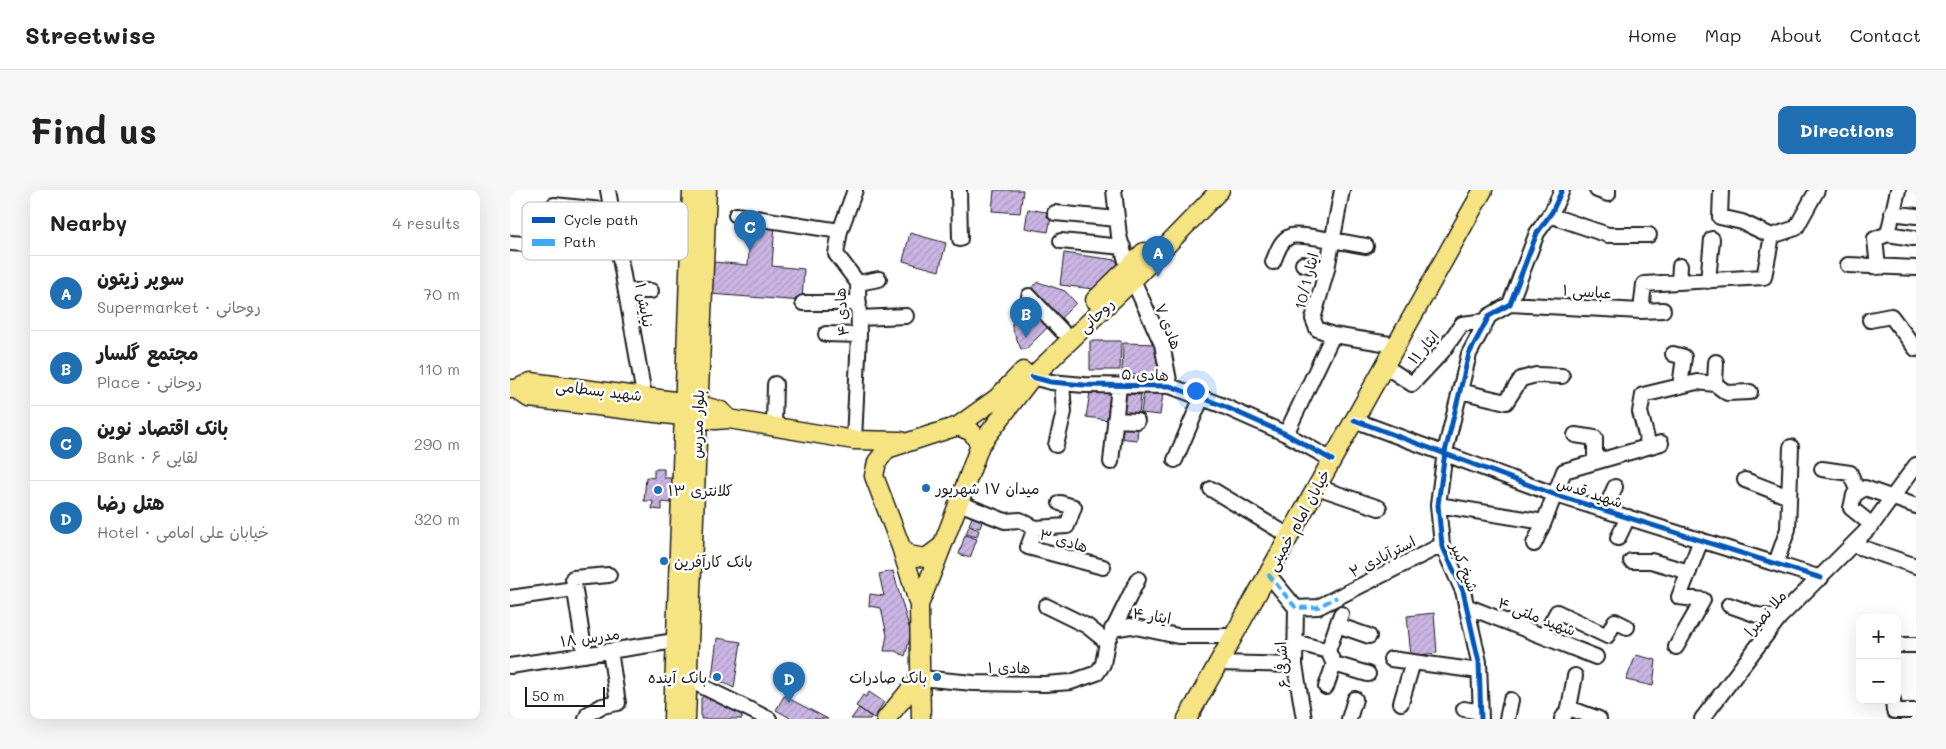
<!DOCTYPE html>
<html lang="en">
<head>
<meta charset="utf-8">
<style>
	:root { --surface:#fff; --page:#f6f6f6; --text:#222; --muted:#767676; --line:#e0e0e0; --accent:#1f6fb2 }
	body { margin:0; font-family:Mali,"Playpen Sans Arabic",sans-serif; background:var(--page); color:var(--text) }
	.controls { position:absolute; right:15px; bottom:15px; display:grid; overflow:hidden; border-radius:10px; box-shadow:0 5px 20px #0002 }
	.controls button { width:45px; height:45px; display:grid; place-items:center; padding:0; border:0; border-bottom:1px solid var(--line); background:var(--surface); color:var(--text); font:25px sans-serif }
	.scale { position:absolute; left:15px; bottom:12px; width:80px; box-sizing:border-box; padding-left:5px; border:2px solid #1c1c1c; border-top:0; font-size:14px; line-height:18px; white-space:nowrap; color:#1c1c1c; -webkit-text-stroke:4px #fff; paint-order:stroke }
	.you { position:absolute; left:685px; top:200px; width:18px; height:18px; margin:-12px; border:4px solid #fff; border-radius:50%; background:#1a73e8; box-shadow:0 0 0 8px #1a73e833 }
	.badge { display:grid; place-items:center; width:32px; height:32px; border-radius:50%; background:var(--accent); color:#fff; font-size:16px; font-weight:700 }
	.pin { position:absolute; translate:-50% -41px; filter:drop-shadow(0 1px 2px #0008) }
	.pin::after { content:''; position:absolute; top:26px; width:18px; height:15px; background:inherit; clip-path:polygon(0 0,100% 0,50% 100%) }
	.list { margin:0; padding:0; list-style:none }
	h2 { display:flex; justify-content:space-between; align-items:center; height:65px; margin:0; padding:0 20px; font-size:21px }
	h2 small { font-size:16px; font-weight:400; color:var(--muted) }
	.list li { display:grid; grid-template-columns:32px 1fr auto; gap:15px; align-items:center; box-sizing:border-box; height:75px; padding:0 20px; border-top:1px solid var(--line) }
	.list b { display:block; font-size:19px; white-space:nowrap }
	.list p { margin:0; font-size:16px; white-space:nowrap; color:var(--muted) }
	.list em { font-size:16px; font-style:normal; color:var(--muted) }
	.map { position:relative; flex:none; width:1406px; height:529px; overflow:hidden; border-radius:10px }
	header { display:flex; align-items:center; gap:30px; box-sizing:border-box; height:70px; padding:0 25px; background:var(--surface); border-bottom:1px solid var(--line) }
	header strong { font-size:24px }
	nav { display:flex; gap:28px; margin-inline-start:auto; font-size:18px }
	.intro { display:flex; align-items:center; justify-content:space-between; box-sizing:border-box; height:120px; padding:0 30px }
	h1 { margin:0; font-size:35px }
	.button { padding:12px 22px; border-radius:10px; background:var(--accent); color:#fff; font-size:18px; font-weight:700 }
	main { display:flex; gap:30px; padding:0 30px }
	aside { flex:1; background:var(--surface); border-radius:10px; box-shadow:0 5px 20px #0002 }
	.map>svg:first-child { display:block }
	.building { fill:url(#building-hatch); stroke:#1c1c1c }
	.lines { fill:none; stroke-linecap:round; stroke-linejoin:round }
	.minor-casing { stroke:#1c1c1c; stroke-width:18 }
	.major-casing { stroke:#1c1c1c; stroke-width:21 }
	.minor { stroke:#fff; stroke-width:14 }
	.major { stroke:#f6e381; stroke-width:18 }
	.quiet { stroke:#3fa9f5; stroke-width:4; stroke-dasharray:8 4; stroke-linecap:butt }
	.cycleway-casing { stroke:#fff; stroke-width:8 }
	.cycleway { stroke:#0057b8; stroke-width:5 }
	.poi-dot { fill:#1f6fb2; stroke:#fff; stroke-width:2 }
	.labels { text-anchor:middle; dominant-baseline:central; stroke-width:5; stroke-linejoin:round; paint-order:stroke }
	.street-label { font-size:15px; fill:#1c1c1c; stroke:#fff }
	.poi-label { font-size:15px; fill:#1c1c1c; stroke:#fff; text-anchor:start }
	.key { fill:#fff; stroke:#bbb; stroke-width:1 }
	.key-label { font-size:14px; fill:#1c1c1c }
</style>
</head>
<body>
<header>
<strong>Streetwise</strong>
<nav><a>Home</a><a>Map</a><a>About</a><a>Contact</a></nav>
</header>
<div class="intro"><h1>Find us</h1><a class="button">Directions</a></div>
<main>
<aside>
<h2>Nearby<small>4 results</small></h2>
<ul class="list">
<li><span class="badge">A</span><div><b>سوپر زیتون</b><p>Supermarket · روحانی</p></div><em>70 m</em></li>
<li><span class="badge">B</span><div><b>مجتمع گلسار</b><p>Place · روحانی</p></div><em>110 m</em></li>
<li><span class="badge">C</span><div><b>بانک اقتصاد نوین</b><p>Bank · لقایی ۶</p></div><em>290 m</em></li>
<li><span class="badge">D</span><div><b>هتل رضا</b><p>Hotel · خیابان علی امامی</p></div><em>320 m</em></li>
</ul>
</aside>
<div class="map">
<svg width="1406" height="529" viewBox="0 0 1406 529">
	<defs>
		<pattern id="building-hatch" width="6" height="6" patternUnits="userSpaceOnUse" patternTransform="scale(1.25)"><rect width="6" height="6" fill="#cbb5e4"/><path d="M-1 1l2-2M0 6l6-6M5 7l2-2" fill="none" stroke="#ae9bc3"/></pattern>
	</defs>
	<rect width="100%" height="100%" fill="#fff"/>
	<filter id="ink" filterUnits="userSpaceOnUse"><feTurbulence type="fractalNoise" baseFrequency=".02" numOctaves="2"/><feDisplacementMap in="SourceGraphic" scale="10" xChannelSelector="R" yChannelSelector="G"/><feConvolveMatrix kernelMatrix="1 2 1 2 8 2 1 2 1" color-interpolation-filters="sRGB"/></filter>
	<g filter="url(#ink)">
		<!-- building -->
		<path class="building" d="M 484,0 L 513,0 L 510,23 L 482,21 Z
			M 518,19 L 542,23 L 538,42 L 515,38 Z
			M 241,31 L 265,33 L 262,76 L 294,79 L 292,111 L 200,104 L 203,72 L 238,75 Z
			M 400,43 L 436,53 L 429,81 L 393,71 Z
			M 554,63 L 606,70 L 609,76 L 584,99 L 550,95 Z
			M 528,92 L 555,101 L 566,113 L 551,128 L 521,98 Z
			M 524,119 L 540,135 L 516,159 L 511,159 L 502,138 L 502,133 L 508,133 Z
			M 580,151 L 611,151 L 610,180 L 580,180 Z
			M 613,153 L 649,154 L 648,185 L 612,184 Z
			M 581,196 L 603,197 L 598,230 L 576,227 Z
			M 634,201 L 653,204 L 650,225 L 631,223 Z
			M 612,203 L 631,205 L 629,224 L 610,222 Z
			M 609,234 L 628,236 L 627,250 L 607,248 Z
			M 144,279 L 154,279 L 154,288 L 162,288 L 161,313 L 152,312 L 152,320 L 142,319 L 143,311 L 134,311 L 136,287 L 144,288 Z
			M 464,322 L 474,326 L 470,338 L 459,335 Z
			M 459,336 L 469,340 L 467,347 L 456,344 Z
			M 455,345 L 467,349 L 460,368 L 449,364 Z
			M 383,381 L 401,444 L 395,466 L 385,461 L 374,461 L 377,445 L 371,418 L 359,416 L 360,404 L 374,406 L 369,384 Z
			M 924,423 L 927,463 L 901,466 L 897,426 Z
			M 207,448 L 231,452 L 224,498 L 202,487 Z
			M 1126,465 L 1146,470 L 1143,496 L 1116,490 Z
			M 199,502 L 232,518 L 232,529 L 191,529 L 191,508 Z
			M 359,502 L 374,512 L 364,528 L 346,516 L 353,505 L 356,507 Z
			M 274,506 L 318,529 L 282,529 L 266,520 Z
			M 349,518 L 361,527 L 360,529 L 341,529 Z"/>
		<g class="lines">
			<defs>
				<path id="minor" d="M 98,0 L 134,205
					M 449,0 L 450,49
					M 604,0 L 609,46 L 618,78
					M 832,0 L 817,79 L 803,129 L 807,139 L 823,145 L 886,155
					M 1087,0 L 1098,4 L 1098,0
					M 1211,0 L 1210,27 L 1232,32 L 1262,46
					M 44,15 L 102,21
					M 545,23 L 607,29
					M 1382,23 L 1406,26
					M 226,25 L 330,41
					M 1039,25 L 1098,45 L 1139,45
					M 1378,44 L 1403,48
					M 551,51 L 613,57
					M 0,53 L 109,60
					M 763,72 C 767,63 770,50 781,46 C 792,43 841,54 856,56
					M 793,74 L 817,79
					M 1338,75 L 1406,78
					M 1368,77 L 1365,49 L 1378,44 L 1388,0
					M 623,90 L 652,154 L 660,196
					M 1198,91 L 1202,49
					M 1169,92 L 1170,76
					M 348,93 L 369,89
					M 116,101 L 141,101
					M 519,106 L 552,141
					M 293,113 L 349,113
					M 1000,114 L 1131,121 L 1153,120
					M 1131,121 L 1134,94 L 1254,87 L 1262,46 L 1286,38 L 1307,0
					M 349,128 L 396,126
					M 1360,130 L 1381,126 L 1406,159
					M 316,144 L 349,145
					M 1163,164 L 1174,167 L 1170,196
					M 875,176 L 902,194 L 932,162 L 952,134 L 976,131
					M 522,187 L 541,192 L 574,195 L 660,196 L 711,215 L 776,244 L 822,270
					M 1205,194 L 1206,172
					M 950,201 L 996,212 L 1011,189 L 1026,185 L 1052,186
					M 605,230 L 627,231
					M 844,230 L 1046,305 L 1311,388
					M 264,236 L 265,194
					M 776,244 L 823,145
					M 1065,245 L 1085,248 L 1085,272
					M 344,250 L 349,145 L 348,93 L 326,64 L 330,41 L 345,0
					M 546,255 L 554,222 L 552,193
					M 1139,256 L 1130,222 L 1133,205 L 1187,192 L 1205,194 L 1217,203 L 1240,202
					M 665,270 L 692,207
					M 601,272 L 609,196
					M 1312,279 L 1340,283 L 1348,302
					M 1235,290 L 1279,307
					M 807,297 L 869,318
					M 701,299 L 779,346
					M 449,313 L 495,331 L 510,330 L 525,338 L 518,357 L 593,377
					M 928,315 L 1034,332 L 1054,281 L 1151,253
					M 1095,320 L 1105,297
					M 1362,335 L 1341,318 L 1344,305 L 1355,298 L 1406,316
					M 525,338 L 557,336 L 564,317 L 550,313
					M 1108,348 L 1118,327
					M 1024,354 L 1034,332
					M 1344,355 L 1406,376
					M 1121,371 L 1141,371 L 1179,382
					M 1266,373 L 1278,339 L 1281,257
					M 758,384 L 786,418
					M 0,408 L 64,399
					M 1219,415 L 1247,425 L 1269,428
					M 536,416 L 577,436 L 597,452
					M 956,416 L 1086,467
					M 786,418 L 808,417 L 932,355
					M 786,418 L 785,475 L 794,529
					M 831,424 L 818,461 L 824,474 L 858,484
					M 827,435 L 859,446
					M 602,439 L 621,436 L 668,446 L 724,446
					M 1034,446 L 1047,422 L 1097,446 L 1105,431 L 1117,437
					M 785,452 L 818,461
					M 1387,455 L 1406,455
					M 1166,457 L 1193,410 L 1169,407 L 1191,350
					M 75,465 L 63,388 L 99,385
					M 881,469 L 969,481
					M 708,473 L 785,475
					M 0,476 L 165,451
					M 410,488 L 463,493 L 535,494 L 561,492 L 587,483 L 593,474 L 597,452 L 628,389
					M 177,489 L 259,529
					M 816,497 L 824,474
					M 1383,510 L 1384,521 L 1406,521
					M 891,513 L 903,472
					M 1059,518 L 1089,529
					M 954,519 L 970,522
					M 76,529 L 78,524 L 92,516 L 108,513 L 100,461
					M 839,529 L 845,509
					M 971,529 L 969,472 L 953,401 L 932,355 L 928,315 L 935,262 L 959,164 L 979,126 L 1000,114 L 1027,43 L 1042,22 L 1052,0
					M 997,529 L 1001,510
					M 1052,529 L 1059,518 L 1065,486
					M 1192,529 L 1269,428 L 1362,335 L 1406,275"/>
				<path id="major" d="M 585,110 L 634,62
					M 0,199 L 6,199 L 19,208 L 205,230 L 219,229 L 344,250 L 391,251
					M 6,199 L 21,192 L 187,214 L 211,221 L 219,229
					M 448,236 L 487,208 L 513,181
					M 470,255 L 522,187 L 623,90 L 710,0
					M 391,357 L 409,415 L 411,529
					M 409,415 C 430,362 451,309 470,255 L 462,242 L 448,236 L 377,259 L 367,272 L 364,286 L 391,357 L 398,365 L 416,368 L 432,356
					M 163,529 L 182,0
					M 176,529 L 197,0
					M 376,529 L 410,488
					M 677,529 L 973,0"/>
			</defs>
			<!-- minor casing -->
			<use href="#minor" class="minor-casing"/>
			<!-- major casing -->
			<use href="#major" class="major-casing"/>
			<!-- minor -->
			<use href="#minor" class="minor"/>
			<!-- major -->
			<use href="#major" class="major"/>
			<!-- quiet -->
			<path class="quiet" d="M 758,384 L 786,418 L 808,417 L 827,407"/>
			<defs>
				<path id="cycleway" d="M 522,187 L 541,192 L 574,195 L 660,196 L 711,215 L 776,244 L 822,270
					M 844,230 L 1046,305 L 1311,388
					M 971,529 L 969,472 L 953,401 L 932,355 L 928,315 L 935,262 L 959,164 L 979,126 L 1000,114 L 1027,43 L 1042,22 L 1052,0"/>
			</defs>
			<!-- cycleway casing -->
			<use href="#cycleway" class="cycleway-casing"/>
			<!-- cycleway -->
			<use href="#cycleway" class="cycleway"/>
		</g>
	</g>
	<!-- markers -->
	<g class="poi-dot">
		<circle cx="416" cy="298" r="5"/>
		<circle cx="148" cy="300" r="5"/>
		<circle cx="154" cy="371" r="5"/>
		<circle cx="207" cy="487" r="5"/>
		<circle cx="427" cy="487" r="5"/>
	</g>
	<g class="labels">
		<!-- street labels -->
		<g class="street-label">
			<text transform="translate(796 91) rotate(-76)">ایثار 10/1</text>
			<text transform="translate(1077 101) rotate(4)">عباسی ۱</text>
			<text transform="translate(135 115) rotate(80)">نیایش ۱</text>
			<text transform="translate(331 122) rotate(-94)">هادی ۴</text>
			<text transform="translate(586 125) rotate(-44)">روحانی</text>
			<text transform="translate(659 136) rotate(69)">هادی ۷</text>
			<text transform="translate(913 157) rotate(-49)">ایثار ۱۱</text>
			<text transform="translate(635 184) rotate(2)">هادی ۵</text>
			<text transform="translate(89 200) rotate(7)">شهید بسطامی</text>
			<text transform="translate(187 234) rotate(-88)">بلوار مدرس</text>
			<text transform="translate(1080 302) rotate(18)">شهید قدس</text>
			<text transform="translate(788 330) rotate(-61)">خیابان امام خمینی</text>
			<text transform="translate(554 350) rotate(16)">هادی ۳</text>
			<text transform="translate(872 366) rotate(-27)">استرآبادی ٣</text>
			<text transform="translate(955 377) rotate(69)">شیخ کبیر</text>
			<text transform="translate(1255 423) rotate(-49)">ملا نصیرا</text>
			<text transform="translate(642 425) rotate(9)">ایثار ۴</text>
			<text transform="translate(1027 426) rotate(21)">شهید ملتی ۴</text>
			<text transform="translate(80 447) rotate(-8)">مدرس ۱۸</text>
			<text transform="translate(772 475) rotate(-95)">اشرفی ۶</text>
			<text transform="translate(499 477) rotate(1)">هادی ۱</text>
		</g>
		<!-- poi labels -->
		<g class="poi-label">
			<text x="426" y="298">میدان ۱۷ شهریور</text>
			<text x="158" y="300">کلانتری ۱۳</text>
			<text x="164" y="371">بانک کارآفرین</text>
			<text x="197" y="487" text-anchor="end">بانک آینده</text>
			<text x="417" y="487" text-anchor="end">بانک صادرات</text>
		</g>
	</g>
	<!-- legend -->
	<rect x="12" y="12" width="166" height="58" rx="8" class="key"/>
	<rect x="22" y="27" width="23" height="6" fill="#0057b8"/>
	<rect x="22" y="49" width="23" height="7" fill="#3fa9f5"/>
	<g class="key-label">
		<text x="54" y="35">Cycle path</text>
		<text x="54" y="57">Path</text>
	</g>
</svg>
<div class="controls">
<button>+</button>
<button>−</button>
</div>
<div class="scale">50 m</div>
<div class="you"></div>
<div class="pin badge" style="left:648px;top:87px">A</div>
<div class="pin badge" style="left:516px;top:148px">B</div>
<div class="pin badge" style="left:240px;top:61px">C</div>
<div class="pin badge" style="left:279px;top:513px">D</div>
</div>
</main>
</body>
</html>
